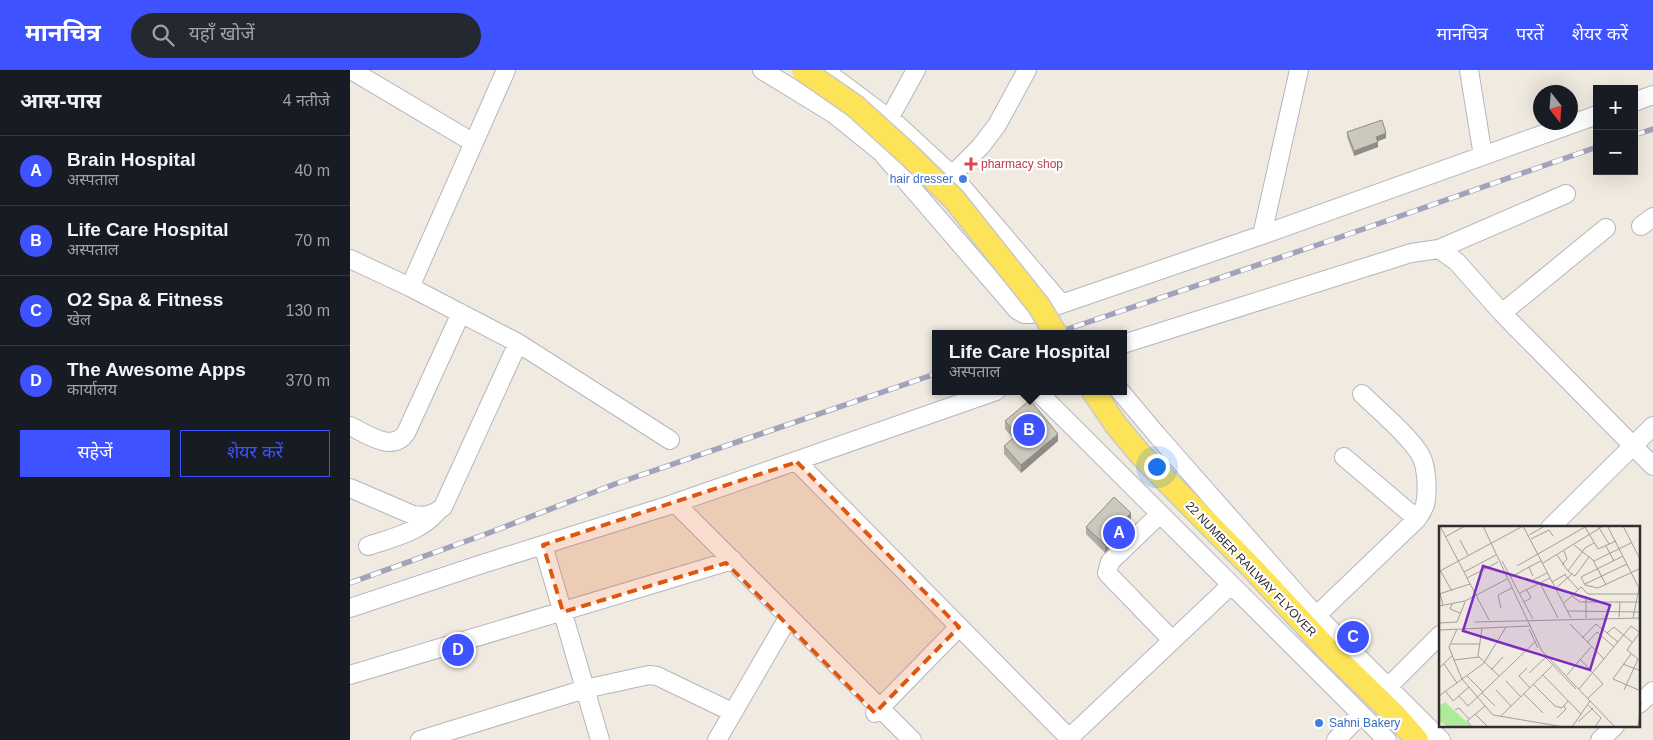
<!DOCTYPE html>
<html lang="hi">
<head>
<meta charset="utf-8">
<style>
	:root { --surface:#171b24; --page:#242831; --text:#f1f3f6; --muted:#9ea1a6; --line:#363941; --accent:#3e52ff }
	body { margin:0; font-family:Arial,"Noto Sans Devanagari",sans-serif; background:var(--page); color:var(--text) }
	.controls { position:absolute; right:15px; top:15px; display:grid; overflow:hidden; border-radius:0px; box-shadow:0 5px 20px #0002 }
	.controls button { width:45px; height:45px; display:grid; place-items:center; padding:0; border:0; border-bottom:1px solid var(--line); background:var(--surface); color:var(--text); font:25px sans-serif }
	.compass { position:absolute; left:1183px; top:15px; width:45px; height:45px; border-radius:50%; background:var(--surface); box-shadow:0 5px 20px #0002; rotate:163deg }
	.you { position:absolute; left:806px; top:396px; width:18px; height:18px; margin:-12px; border:4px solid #fff; border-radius:50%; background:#1a73e8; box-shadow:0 0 0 8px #1a73e833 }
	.badge { display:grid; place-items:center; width:32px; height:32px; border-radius:50%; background:var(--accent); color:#fff; font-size:16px; font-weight:700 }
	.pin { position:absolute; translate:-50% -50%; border:2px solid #fff; box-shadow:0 1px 5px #0006 }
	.popup { position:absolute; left:582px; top:260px; width:195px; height:65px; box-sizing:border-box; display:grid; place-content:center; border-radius:0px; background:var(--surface); filter:drop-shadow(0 1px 4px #0005); font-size:16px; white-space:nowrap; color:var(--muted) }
	.popup b { font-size:19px; color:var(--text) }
	.popup::after { content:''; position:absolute; left:50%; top:100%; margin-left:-10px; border:10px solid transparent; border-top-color:var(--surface) }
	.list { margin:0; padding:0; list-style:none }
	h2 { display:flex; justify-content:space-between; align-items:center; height:65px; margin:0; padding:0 20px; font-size:21px }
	h2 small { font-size:16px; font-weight:400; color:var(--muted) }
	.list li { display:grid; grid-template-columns:32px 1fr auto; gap:15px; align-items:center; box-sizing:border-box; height:70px; padding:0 20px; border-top:1px solid var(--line) }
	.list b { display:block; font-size:19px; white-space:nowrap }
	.list p { margin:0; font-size:16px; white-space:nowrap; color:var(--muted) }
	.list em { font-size:16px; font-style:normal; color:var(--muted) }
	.actions { display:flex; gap:10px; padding:15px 20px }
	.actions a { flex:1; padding:11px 0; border:1px solid var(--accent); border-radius:0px; text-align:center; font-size:18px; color:var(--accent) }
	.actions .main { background:var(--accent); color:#fff }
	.icon { flex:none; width:28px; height:28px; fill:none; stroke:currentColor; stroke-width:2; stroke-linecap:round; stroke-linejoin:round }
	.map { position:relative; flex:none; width:1303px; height:670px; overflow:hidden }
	header { display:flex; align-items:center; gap:30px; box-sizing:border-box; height:70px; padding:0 25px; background:var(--accent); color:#fff }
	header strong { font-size:24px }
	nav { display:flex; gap:28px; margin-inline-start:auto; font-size:18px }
	.search { width:350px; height:45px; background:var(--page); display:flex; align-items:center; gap:12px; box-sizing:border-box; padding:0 18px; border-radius:28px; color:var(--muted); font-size:19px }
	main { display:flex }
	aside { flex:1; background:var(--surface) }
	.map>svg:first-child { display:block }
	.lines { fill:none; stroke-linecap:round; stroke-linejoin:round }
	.minor-casing { stroke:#b4b5c2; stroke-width:20 }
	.major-casing { stroke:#c9c9c9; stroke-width:25 }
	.minor { stroke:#fff; stroke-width:18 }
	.major { stroke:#fce358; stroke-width:22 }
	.rail-casing { stroke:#a1a3ba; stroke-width:5.5 }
	.rail { stroke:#fff; stroke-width:4; stroke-dasharray:11; stroke-linecap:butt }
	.major-bridge-casing { stroke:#c9c9c9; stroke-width:25; stroke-linecap:butt }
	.major-bridge { stroke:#fce358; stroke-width:22 }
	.wall { fill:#afaca3 }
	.shaded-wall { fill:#8e8c85 }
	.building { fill:#cbc8be; stroke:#8e8c85 }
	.marked { fill:#df570e; fill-opacity:0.2; stroke:#df570e; stroke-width:4; stroke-dasharray:10 6; stroke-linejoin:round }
	.health-dot { fill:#e0444e; stroke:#fff; stroke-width:2 }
	.shop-dot { fill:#3f7fe0; stroke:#fff; stroke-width:2 }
	.labels { text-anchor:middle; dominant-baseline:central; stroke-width:4.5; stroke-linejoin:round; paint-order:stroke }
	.health-label { font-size:12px; fill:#be3a42; stroke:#fff; text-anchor:start }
	.shop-label { font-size:12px; fill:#366cbe; stroke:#fff; text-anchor:end }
	.street-label { font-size:12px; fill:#2e2e2e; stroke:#fff }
	.inset-road { fill:none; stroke:#a29f99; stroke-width:1 }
	.view { fill:#7b2cbf; fill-opacity:0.15; stroke:#7b2cbf; stroke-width:2.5 }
	.inset-edge { fill:none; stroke:#2e2e2e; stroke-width:2.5 }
</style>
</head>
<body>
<header>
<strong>मानचित्र</strong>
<div class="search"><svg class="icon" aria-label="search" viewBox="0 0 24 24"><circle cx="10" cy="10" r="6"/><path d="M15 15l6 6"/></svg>यहाँ खोजें</div>
<nav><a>मानचित्र</a><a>परतें</a><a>शेयर करें</a></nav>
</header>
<main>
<aside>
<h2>आस-पास<small>4 नतीजे</small></h2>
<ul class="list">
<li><span class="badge">A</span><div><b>Brain Hospital</b><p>अस्पताल</p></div><em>40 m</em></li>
<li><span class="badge">B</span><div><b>Life Care Hospital</b><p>अस्पताल</p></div><em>70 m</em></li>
<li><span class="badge">C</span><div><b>O2 Spa &amp; Fitness</b><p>खेल</p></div><em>130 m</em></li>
<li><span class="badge">D</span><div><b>The Awesome Apps</b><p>कार्यालय</p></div><em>370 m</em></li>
</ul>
<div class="actions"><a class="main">सहेजें</a><a>शेयर करें</a></div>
</aside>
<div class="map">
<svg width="1303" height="670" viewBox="0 0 1303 670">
	<rect width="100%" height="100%" fill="#f0eae0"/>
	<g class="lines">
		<defs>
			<path id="minor" d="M 1,0 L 124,73
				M 412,0 L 484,44 L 531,82 L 667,240 L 674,244 L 682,244 L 912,165 L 1247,45
				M 474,0 L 549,56 L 602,105 L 711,233
				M 1119,0 L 1133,86
				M 1284,32 L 1303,25
				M 539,49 L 566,0
				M 602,105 L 631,76 L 647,55 L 677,0
				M 1291,156 L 1303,147
				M 912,165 L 949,0
				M 1089,179 L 1107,192 L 1152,243 L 1303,396
				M 0,189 L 60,217 L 168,273 L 320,370
				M 60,217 L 156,0
				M 1152,243 L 1256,158
				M 773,274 L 1061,183 L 1089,179 L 1216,124
				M 687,321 L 1037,670
				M 770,321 L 807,365 L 962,541 L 1091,670
				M 0,356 C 17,364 42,383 56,363 L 111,243
				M 994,387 L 1067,449
				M 447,392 L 719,668
				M 0,418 L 63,445 C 75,447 84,445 93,437 L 168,273
				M 325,433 L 562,670
				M 810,444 L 760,492 L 757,503 L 822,570
				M 1200,458 L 1303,356
				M 193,475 L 250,670
				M 18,476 C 42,468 69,462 86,443
				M 0,538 L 129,495 L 317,436 L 646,321
				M 967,545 L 1067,449 C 1070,445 1073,440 1075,435 C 1078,422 1077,398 1071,386 C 1061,367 1028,340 1012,324
				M 0,605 L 383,490
				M 1038,617 L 1090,565
				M 1289,634 L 1303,621
				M 525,643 L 609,557
				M 70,670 L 235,619 L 299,605 L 307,606 L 382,642
				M 367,670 L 435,553
				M 717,670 L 881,515
				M 986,670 L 1011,644
				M 1250,670 L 1265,656"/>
			<path id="major" d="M 743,321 L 766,355 L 790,384 L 905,501 L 982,584 L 1045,645 L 1067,670"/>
		</defs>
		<!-- minor casing -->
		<use href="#minor" class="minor-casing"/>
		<!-- major casing -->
		<use href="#major" class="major-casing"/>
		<!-- minor -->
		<use href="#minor" class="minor"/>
		<!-- major -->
		<use href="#major" class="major"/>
		<defs>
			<path id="rail" d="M 1284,65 L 1303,59
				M 703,264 L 982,170 L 1247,77
				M 0,513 L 136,464 L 265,414 L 585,304"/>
		</defs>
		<!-- rail casing -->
		<use href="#rail" class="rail-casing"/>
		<!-- rail -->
		<use href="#rail" class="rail"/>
		<defs>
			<path id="major-bridge" d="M 453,0 L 505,36 L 559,85 L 604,129 L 689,236 L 706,264"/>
		</defs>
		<!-- major-bridge casing -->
		<use href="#major-bridge" class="major-bridge-casing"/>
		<!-- major-bridge -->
		<use href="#major-bridge" class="major-bridge"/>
	</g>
	<!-- wall -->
	<path class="wall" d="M 997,62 L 1036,68 L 1028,71 L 1028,77 L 1004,86 L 997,67 Z
		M 655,351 L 708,371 L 671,403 L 654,384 L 654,376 L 663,368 L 655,359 Z
		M 781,450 L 764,467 L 764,473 L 755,483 L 736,464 L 736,457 Z"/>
	<!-- shaded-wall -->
	<path class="shaded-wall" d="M 1036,63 L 1036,68 L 1026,72 L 1026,67 Z
		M 1028,72 L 1028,77 L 1004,86 L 1004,81 Z
		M 708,364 L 708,371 L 671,403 L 671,395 Z
		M 781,443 L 781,450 L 764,467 L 764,473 L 755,483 L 755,475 L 761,463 Z"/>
	<!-- building -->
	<path class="building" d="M 1032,50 L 1036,63 L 1026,67 L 1028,72 L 1004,81 L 997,62 Z
		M 680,330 L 708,364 L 671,395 L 654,376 L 667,365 L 655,351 Z
		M 764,427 L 781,443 L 761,463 L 764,466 L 755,475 L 736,457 Z"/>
	<!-- marked area -->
	<path class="marked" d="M 447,392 L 609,557 L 525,643 L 376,493 L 213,542 L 193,475 Z"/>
	<!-- markers -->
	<path class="health-dot" d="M618.5 86.5h5v5h5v5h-5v5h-5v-5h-5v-5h5z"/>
	<g class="shop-dot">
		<circle cx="613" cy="109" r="5"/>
		<circle cx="969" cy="653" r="5"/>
	</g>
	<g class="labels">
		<!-- health labels -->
		<g class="health-label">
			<text x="631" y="94">pharmacy shop</text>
		</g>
		<!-- shop labels -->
		<g class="shop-label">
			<text x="603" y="109">hair dresser</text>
			<text x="979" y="653" text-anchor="start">Sahni Bakery</text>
		</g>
		<!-- street labels -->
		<g class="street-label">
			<text transform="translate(901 499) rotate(46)">22 NUMBER RAILWAY FLYOVER</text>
		</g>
	</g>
	<!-- overview -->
	<g transform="translate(1089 456)">
		<rect width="201" height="201" fill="#f0eae0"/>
		<path d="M 6,176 L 33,201 L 10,201 L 0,195 L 0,180 Z" fill="#aeea99"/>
		<path class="inset-road" d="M 1,0 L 50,94M 44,0 L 103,125 L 176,201M 159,0 L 170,18M 184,0 L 202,35M 146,1 L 159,23 L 177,15M 169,1 L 200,62 L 194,92M 90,9 L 106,0M 6,11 L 26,0M 92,13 L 110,4 L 114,10M 21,14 L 29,29M 135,19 L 154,34 L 167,59M 167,20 L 175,35M 118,29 L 129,45 L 146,22 L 155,17M 184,30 L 142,51 L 146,59 L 159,62 L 202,42M 63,35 L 94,93M 155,35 L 192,17M 104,37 L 164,0M 123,39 L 128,33 L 125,25M 78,40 L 146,1M 1,44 L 13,65M 1,45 L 84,0 L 132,92M 129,45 L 136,50 L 150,31M 25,46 L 57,29M 126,49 L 139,63M 94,50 L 90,41 L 102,35M 72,51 L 90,41M 28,52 L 59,36M 94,54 L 108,47M 113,56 L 127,48M 101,57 L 119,92M 146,58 L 188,38M 117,62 L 133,48M 0,64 L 4,79M 81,67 L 111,52M 0,68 L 31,58M 133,70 L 141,76 L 202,76M 85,76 L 92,72 L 88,64M 125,77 L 142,61 L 149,68 L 201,68M 13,78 L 11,83 L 21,87M 0,80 L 26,75 L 68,53M 62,82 L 59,69 L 73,62M 128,85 L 202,86M 180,91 L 181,76M 147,92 L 147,70M 36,96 L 202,92M 0,97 L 18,96 L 26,76M 131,98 L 165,133M 43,102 L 39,130 L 60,150M 18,103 L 10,121 L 15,134 L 23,153 L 54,189 L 125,201M 90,103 L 99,122M 0,104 L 91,100M 168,107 L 175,101 L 193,116M 143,112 L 157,98 L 179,116M 148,117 L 158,106 L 175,121M 12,118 L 41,118M 192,128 L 174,153 L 202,165M 106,131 L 137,163M 141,133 L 164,158 L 149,172M 15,134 L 40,131M 5,138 L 18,157M 184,138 L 202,145M 0,142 L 14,129M 88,142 L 80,150 L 91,162M 52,144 L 64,131M 90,147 L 106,132M 104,149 L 142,188M 128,149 L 152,121M 28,150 L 44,166M 67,155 L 82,171M 94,158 L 116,180 L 123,182 L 129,175M 140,163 L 192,100 L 200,106M 57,164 L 72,180M 185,164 L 199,133 L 188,124 L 201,106M 7,166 L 14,175 L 30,161M 43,167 L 56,180M 85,168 L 104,187M 0,170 L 45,137 L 67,101M 20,170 L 29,180 L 96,116M 149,179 L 162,192 L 156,201M 16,184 L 20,182 L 30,193M 36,188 L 49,201M 62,190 L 113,140M 118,192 L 127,183 L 125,180M 139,196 L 154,182M 33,201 L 28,195 L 46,180M 133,201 L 151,175M 199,201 L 202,176"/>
		<path class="view" d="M 44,40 L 171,79 L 151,144 L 24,105 Z"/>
		<rect width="201" height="201" class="inset-edge"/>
	</g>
</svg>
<div class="controls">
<button>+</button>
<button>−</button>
</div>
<svg class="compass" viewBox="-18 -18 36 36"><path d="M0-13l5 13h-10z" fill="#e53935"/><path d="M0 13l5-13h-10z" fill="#9ea1a6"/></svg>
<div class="you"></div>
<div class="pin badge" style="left:769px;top:463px">A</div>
<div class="pin badge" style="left:679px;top:360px">B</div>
<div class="popup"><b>Life Care Hospital</b>अस्पताल</div>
<div class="pin badge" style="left:1003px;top:567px">C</div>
<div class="pin badge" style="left:108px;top:580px">D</div>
</div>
</main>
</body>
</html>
